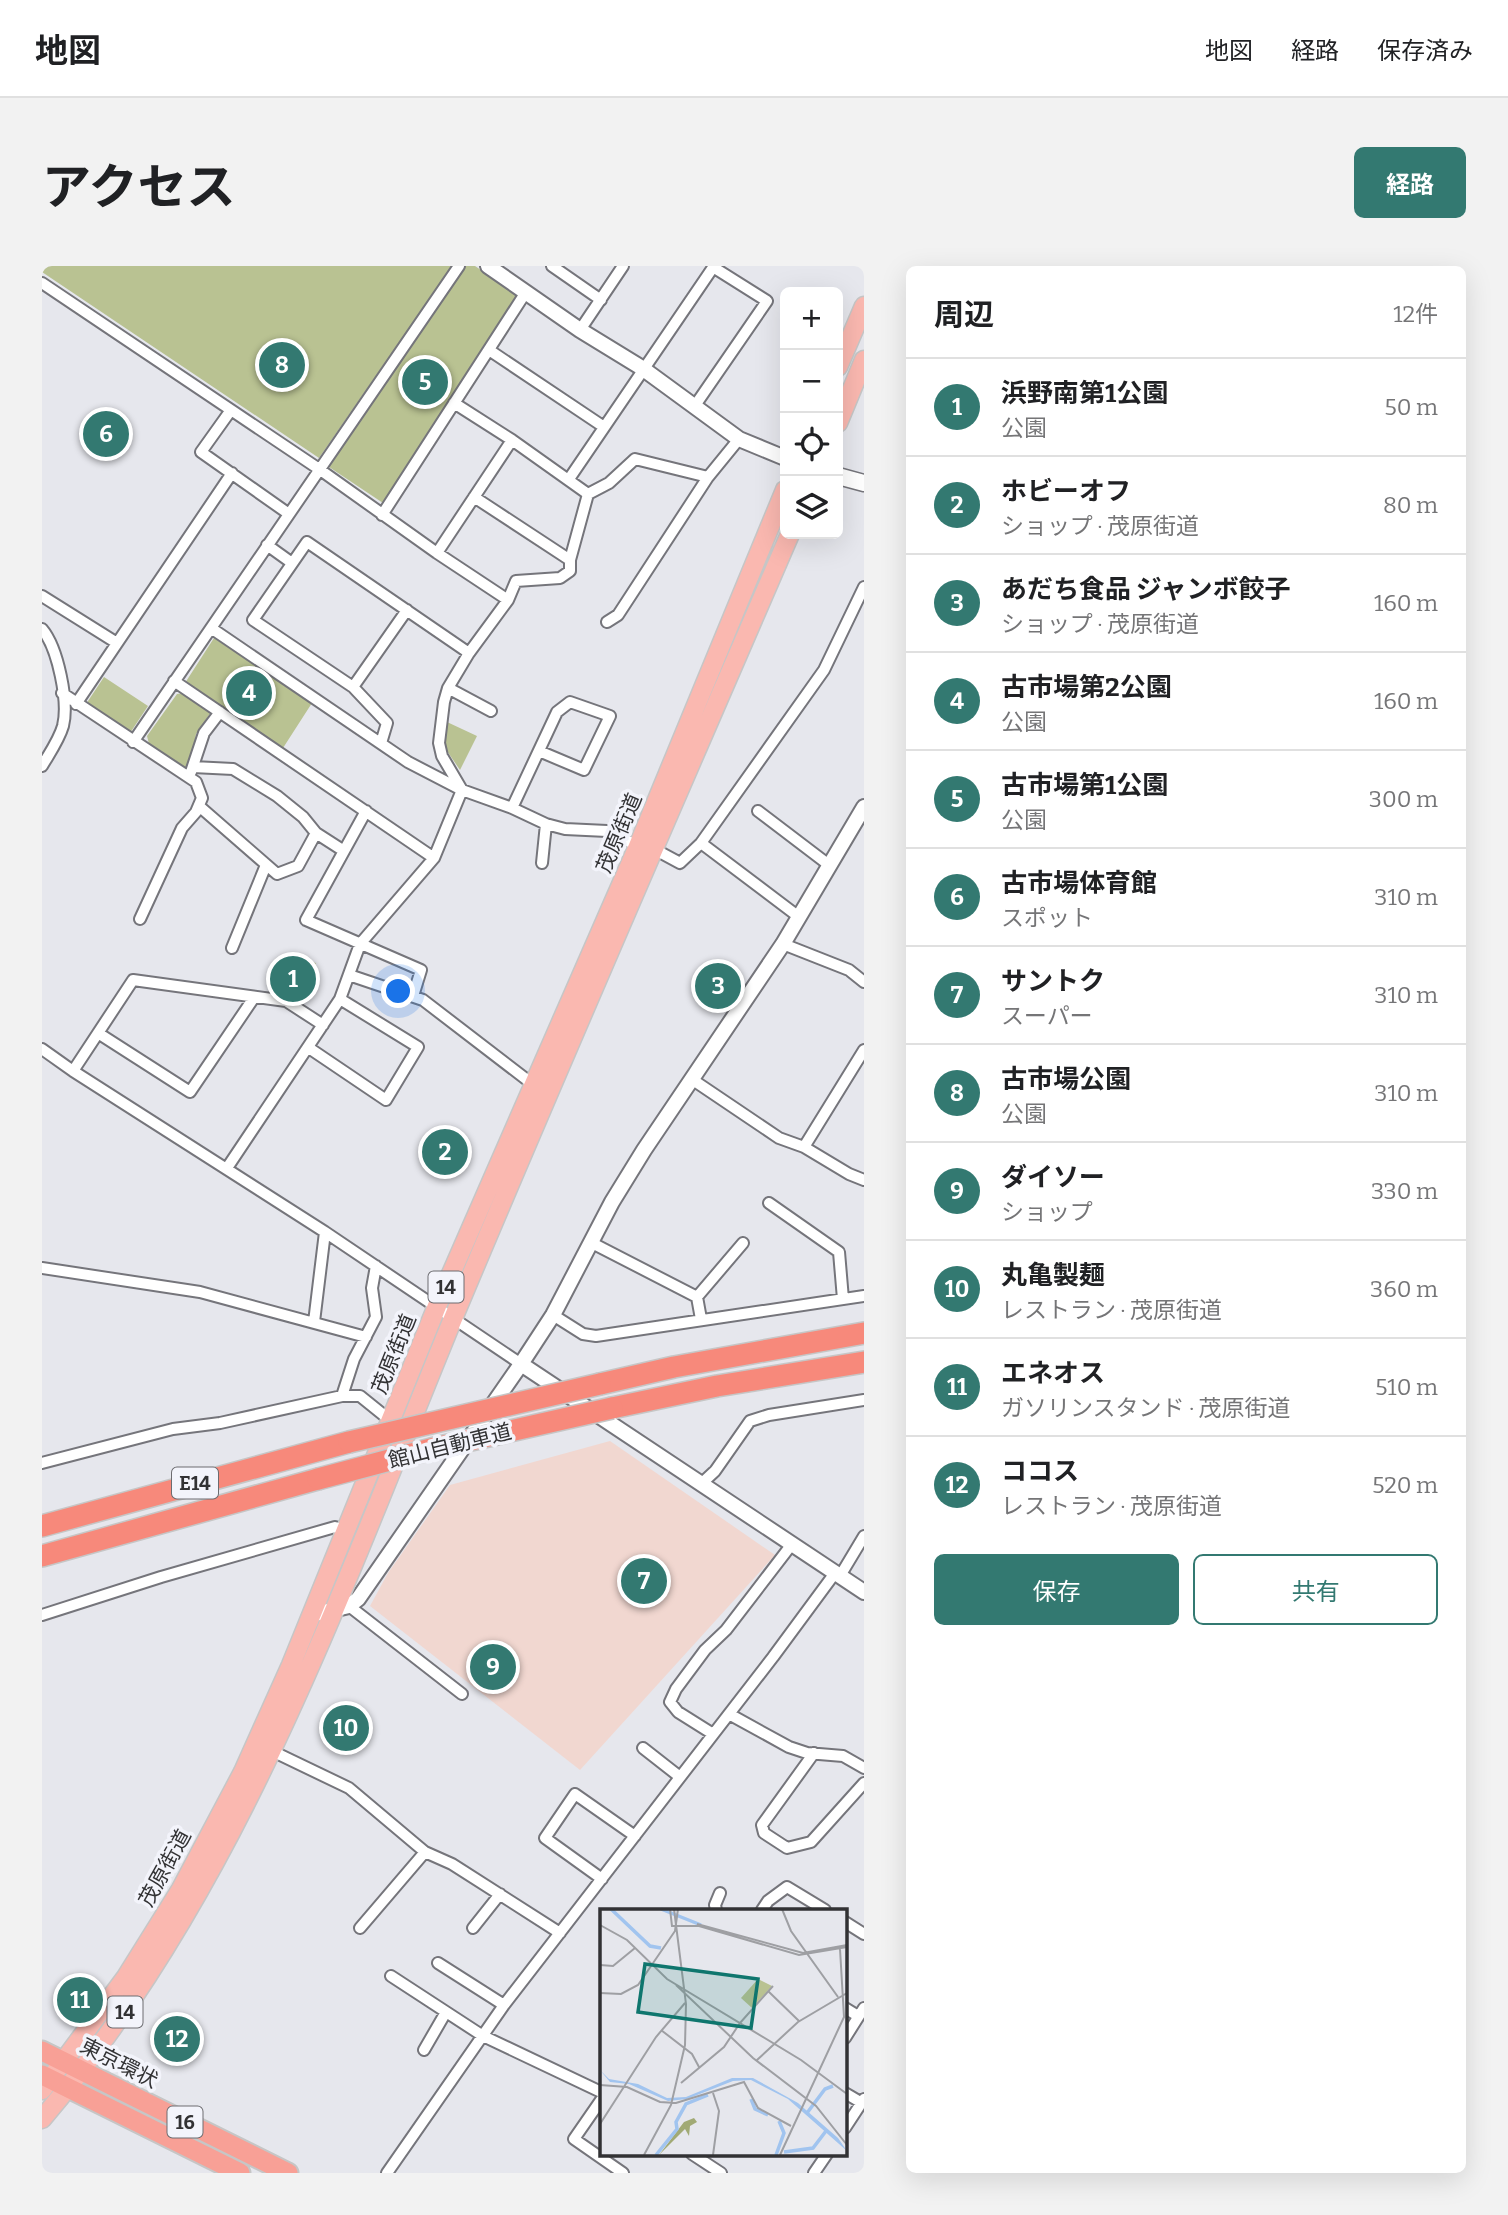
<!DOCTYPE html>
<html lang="ja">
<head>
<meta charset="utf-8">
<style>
	:root { --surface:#fff; --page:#f2f2f2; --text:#202124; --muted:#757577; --line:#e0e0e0; --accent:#337971 }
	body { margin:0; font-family:Bitter,"Noto Sans JP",serif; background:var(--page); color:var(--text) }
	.controls { position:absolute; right:21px; top:21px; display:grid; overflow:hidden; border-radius:10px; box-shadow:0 7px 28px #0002 }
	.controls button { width:63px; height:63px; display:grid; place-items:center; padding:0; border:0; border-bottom:2px solid var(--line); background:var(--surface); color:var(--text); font:35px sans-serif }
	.you { position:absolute; left:357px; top:726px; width:24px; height:24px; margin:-18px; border:5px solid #fff; border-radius:50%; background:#1a73e8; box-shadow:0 0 0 10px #1a73e833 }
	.badge { display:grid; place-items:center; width:46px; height:46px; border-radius:50%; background:var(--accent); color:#fff; font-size:23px; font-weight:700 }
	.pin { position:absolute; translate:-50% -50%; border:4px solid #fff; box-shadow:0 2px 7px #0006 }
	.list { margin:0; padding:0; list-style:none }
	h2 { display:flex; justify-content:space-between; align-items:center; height:91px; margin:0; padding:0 28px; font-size:30px }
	h2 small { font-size:23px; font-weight:400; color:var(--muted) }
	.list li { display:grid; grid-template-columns:46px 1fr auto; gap:21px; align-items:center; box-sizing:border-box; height:98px; padding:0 28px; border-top:2px solid var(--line) }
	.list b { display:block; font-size:26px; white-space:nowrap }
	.list p { margin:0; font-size:23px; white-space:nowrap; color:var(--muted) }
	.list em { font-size:23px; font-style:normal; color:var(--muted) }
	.actions { display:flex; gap:14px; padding:21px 28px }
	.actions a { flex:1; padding:16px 0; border:2px solid var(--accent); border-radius:10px; text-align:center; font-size:24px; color:var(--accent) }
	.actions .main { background:var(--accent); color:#fff }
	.icon { flex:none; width:38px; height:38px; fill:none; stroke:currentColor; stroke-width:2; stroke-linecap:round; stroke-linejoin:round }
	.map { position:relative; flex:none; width:822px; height:1907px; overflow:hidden; border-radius:10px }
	header { display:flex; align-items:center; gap:42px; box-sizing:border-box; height:98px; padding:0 35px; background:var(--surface); border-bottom:2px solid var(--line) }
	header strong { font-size:33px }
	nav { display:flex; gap:38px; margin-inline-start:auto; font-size:24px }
	.intro { display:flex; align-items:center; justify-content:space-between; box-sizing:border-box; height:168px; padding:0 42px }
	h1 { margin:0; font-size:49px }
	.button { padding:18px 32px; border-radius:10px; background:var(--accent); color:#fff; font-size:24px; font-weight:700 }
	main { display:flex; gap:42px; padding:0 42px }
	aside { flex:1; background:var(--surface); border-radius:10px; box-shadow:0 7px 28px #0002 }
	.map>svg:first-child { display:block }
	.commercial { fill:#f1d7d0 }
	.green { fill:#b9c292 }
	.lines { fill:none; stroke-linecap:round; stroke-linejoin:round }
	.minor-casing { stroke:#75757b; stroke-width:14 }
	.tertiary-casing { stroke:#75757b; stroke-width:18 }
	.secondary-casing { stroke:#75757b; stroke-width:19 }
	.primary-casing { stroke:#c6c6c6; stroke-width:21 }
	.trunk-casing { stroke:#c6c6c6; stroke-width:23 }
	.motorway-casing { stroke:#c6c6c6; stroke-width:24 }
	.minor { stroke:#fff; stroke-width:10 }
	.tertiary { stroke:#fff; stroke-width:14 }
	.secondary { stroke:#fff; stroke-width:16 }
	.primary { stroke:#fab8b0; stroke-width:18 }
	.trunk { stroke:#f8a096; stroke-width:19 }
	.motorway { stroke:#f7897b; stroke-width:21 }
	.motorway-bridge-casing { stroke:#c6c6c6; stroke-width:24; stroke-linecap:butt }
	.motorway-bridge { stroke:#f7897b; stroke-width:21 }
	.labels { text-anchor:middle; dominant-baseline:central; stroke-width:7; stroke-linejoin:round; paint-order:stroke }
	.shield { fill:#f3f4fb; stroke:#6c6c70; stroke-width:2 }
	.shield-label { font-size:19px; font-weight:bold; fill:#323234 }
	.street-label { font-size:21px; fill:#323234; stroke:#f3f4fb }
	.inset-river { fill:none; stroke:#a1c4ef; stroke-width:3.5 }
	.inset-road { fill:none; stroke:#9e9fa3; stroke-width:2 }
	.view { fill:#0f766e; fill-opacity:0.15; stroke:#0f766e; stroke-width:3.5 }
	.inset-edge { fill:none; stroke:#323234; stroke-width:3.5 }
</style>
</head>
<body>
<header>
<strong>地図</strong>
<nav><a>地図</a><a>経路</a><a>保存済み</a></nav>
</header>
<div class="intro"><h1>アクセス</h1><a class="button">経路</a></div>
<main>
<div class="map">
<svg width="822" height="1907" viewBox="0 0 822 1907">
	<rect width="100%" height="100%" fill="#e6e7ed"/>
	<!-- commercial -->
	<path class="commercial" d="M 568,1175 L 733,1289 L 538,1504 L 328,1340 L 346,1307 L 408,1219 Z"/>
	<!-- green -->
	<path class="green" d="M 0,0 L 410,0 L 277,192 L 0,6 Z
		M 422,0 L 433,0 L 479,31 L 341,237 L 287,201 Z
		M 172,372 L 270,437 L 241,482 L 143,417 Z
		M 62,411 L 106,440 L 88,467 L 44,438 Z
		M 142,427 L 169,446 L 154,468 L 149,499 L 143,502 L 107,478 L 105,470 L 135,428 Z
		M 405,456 L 435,470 L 418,504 L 403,482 Z
		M 241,691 L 274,697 L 256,734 L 233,729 Z"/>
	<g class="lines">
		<defs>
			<path id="minor" d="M 510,0 L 559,34
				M 0,17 L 277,203 L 395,287 L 466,334
				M 538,64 L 581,0
				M 447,84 L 562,161
				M 412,137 L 470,174 L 546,228
				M 652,141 L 725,35 L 671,1
				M 189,144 L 159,186 L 247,248
				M 527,213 L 672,0
				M 432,231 L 528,294
				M 340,249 L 484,26
				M 225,279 L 250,297
				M 395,287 L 470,174
				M 0,330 L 75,377
				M 565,356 L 576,349 L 666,211
				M 169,362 L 366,496 L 420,524 L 470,542 L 504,558 L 523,563 L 565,565 L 596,580
				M 0,363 C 16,382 27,436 21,460 C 17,474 7,488 0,500
				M 132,415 L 392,592
				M 311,421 L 365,344
				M 406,422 L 449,445
				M 20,427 L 154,516 L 160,532 L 154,546 L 140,562 L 98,653
				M 34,438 L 190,207
				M 91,476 L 417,0
				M 339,477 L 345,457 L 311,421 L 211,354 L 265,276 L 427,387
				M 151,501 L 191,503 L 235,530 L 261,551 L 274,567 L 302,585
				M 149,506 L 162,467 L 178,446
				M 157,540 L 235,608 L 256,600 L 274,567
				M 470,542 L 515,446 L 528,436 L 568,450 L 542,504 L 497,485
				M 324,545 L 264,654 L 379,704 L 371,730
				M 716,545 L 787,599
				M 659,577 L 757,651
				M 612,583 L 638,597 L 659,577 L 782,404 L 822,321
				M 500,597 L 504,558
				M 741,678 L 807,704 L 822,716
				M 190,682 L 224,599
				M 307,709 L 381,734 L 493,820
				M 56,767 L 148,826 L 211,733
				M 267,782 L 344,834 L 376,781 L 298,733
				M 0,783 L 31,805 L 283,966 L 479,1098
				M 31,805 L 91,714 L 244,735 L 281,759
				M 651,814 L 737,872 L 762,881 L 807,908 L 822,914
				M 762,881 L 822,784
				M 185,902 L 298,733 L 318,678 L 392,592 L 420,524 L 400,490 L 397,477 L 402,436 L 406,422 L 427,387 L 466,334 L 474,315 L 518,312 L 528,305 L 528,294 L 546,228 L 567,217 L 593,193 L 666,211 L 697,173
				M 727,937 L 797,986 L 801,1033
				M 550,977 L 655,1031 L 659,1053
				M 0,1002 L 158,1026 L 324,1071
				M 655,1031 L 701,977
				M 511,1049 L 541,1068 L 554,1070 L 822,1030
				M 272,1056 L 283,966
				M 300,1130 L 312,1093 L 334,1051 L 330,1022 L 334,1000
				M 0,1197 L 131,1163 L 178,1157 L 300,1130 L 318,1130 L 349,1155
				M 659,1218 L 673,1205 L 708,1155 L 727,1149 L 822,1134
				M 798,1310 L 822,1270
				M 307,1340 L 420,1428
				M 0,1349 L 119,1311 L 293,1261 L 306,1264
				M 687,1448 L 747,1481 L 765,1487 L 801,1490 L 822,1502
				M 671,1468 L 636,1446 L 628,1436 L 634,1423 L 663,1384 L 684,1364 L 750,1278
				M 601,1482 L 638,1511
				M 230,1485 L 307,1522 L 383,1586
				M 772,1487 L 720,1559 L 722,1567 L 745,1582 L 769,1576 L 822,1517
				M 560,1613 L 503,1572 L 533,1528 L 593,1570
				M 674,1644 L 673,1639 L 678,1627
				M 720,1644 L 726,1635 L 745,1621 L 783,1644
				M 803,1656 L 822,1668
				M 318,1662 L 383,1586 L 410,1598 L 518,1667
				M 431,1662 L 458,1628
				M 396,1697 L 462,1739
				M 349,1710 L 441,1770 L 559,1826
				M 803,1742 L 816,1750
				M 803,1772 L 822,1742
				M 382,1784 L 404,1746
				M 803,1827 L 820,1837
				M 559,1834 L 532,1873 L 581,1907
				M 803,1862 L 822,1833
				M 650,1888 L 679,1907
				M 345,1907 L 462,1739 L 731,1391 L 793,1307
				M 772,1907 L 785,1888"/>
			<path id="tertiary" d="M 446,0 L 538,64 L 600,102 L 697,173 L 743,192
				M 479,1098 L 822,1326
				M 269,1349 L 307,1340 L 316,1333 L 479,1098 L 511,1049 L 570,936 L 602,884 L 741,678 L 822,541"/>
			<path id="secondary" d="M 796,210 L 822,217"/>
			<path id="primary" d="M 796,101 L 822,40
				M 796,157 L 822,94
				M 0,1824 L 84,1711 L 139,1623 L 201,1506 L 249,1399 L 395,1040 L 596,580 L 743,224
				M 0,1853 C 196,1622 296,1332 410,1055 C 520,792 635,530 748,268"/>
			<path id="trunk" d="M 0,1785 L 246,1907
				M 0,1809 L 198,1907"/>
			<path id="motorway" d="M 558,1118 L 632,1101 L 822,1067
				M 570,1142 L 675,1120 L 822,1096
				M 0,1260 L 307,1176
				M 0,1290 L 276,1213"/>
		</defs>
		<!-- minor casing -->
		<use href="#minor" class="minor-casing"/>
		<!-- tertiary casing -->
		<use href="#tertiary" class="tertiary-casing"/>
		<!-- secondary casing -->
		<use href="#secondary" class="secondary-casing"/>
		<!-- primary casing -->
		<use href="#primary" class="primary-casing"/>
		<!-- trunk casing -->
		<use href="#trunk" class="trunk-casing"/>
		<!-- motorway casing -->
		<use href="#motorway" class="motorway-casing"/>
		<!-- minor -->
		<use href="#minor" class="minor"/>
		<!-- tertiary -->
		<use href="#tertiary" class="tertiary"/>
		<!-- secondary -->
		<use href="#secondary" class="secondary"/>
		<!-- primary -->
		<use href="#primary" class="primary"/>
		<!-- trunk -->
		<use href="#trunk" class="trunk"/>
		<!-- motorway -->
		<use href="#motorway" class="motorway"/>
		<defs>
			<path id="motorway-bridge" d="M 307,1176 L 558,1118
				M 276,1213 L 389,1183 L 570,1142"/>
		</defs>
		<!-- motorway-bridge casing -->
		<use href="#motorway-bridge" class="motorway-bridge-casing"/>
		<!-- motorway-bridge -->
		<use href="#motorway-bridge" class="motorway-bridge"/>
	</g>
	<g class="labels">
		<!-- shield labels -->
		<g class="shield">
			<rect x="386.5" y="1005.5" width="35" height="31" rx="5"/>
			<rect x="130" y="1201.5" width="46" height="31" rx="5"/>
			<rect x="65.5" y="1730.5" width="35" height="31" rx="5"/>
			<rect x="125.5" y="1840.5" width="35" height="31" rx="5"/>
		</g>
		<g class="shield-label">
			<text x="404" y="1021">14</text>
			<text x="153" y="1217">E14</text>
			<text x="83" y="1746">14</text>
			<text x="143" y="1856">16</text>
		</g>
		<!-- street labels -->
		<g class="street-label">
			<text transform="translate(577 567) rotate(-67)">茂原街道</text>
			<text transform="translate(352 1088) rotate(-68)">茂原街道</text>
			<text transform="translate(408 1180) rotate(-14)">館山自動車道</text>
			<text transform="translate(123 1602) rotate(-61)">茂原街道</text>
			<text transform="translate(77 1797) rotate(27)">東京環状</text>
		</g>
	</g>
	<!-- overview -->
	<g transform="translate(558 1643)">
		<rect width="247" height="247" fill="#e6e7ed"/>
		<path d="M 158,70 L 172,77 L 152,99 L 141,89 Z" fill="#b9c292"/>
		<path d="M 94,209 L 97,213 L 90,217 L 89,227 L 85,220 L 59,246 L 84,213 Z" fill="#a1aa75"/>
		<path d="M 0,161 L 9,170 L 38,175 L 67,189 L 86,188 L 132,169 L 153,169 L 198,194 L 238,229 L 247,242 L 188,190 L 151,171 L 133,172 L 87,190 L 68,192 L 29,175 L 10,173 Z" fill="#a1c4ef"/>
		<path class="inset-river" d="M 11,0 L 50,37 L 61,39M 61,0 L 101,16M 151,190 L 155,200 L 168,206M 207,204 L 225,180 L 233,177M 184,243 L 213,239 L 226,222M 56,246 L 77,220 L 76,213 L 86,195 L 108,186M 176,246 L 184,224 L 179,212"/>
		<path class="inset-road" d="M 70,0 L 72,17 L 99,17 L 199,46 L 247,38M 182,0 L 191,22 L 238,88M 97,15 L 203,44 L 247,36M 0,16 L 27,31 L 67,70 L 201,151 L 247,185M 0,56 L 13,57 L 35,39M 76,76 L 153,149 L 216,197 L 247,236M 168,82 L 199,112M 0,84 L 21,85 L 38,76 L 75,22 L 78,0M 140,114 L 173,77M 61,121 L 92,145 L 99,158M 157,151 L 198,113 L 247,84M 81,174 L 124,138 L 140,114M 0,176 L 27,178 L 60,193 L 76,194 L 144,173 L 158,199 L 191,217M 113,184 L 119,202 L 113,246M 0,215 L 56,128 L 85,94M 44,246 L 71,196 L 85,136 L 86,95 L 74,0M 180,246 L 244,108 L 240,40"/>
		<path class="view" d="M 45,55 L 158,70 L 151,119 L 38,103 Z"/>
		<rect width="247" height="247" class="inset-edge"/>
	</g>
</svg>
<div class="controls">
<button>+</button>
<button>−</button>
<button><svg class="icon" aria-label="locate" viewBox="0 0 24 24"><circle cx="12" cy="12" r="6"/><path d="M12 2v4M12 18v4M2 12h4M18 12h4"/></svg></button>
<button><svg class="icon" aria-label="layers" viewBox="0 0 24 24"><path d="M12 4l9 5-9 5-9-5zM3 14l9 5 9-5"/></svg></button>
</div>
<div class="you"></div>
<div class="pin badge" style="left:251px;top:713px">1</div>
<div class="pin badge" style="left:403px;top:886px">2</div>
<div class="pin badge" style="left:676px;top:720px">3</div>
<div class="pin badge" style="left:207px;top:427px">4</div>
<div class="pin badge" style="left:383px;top:116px">5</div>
<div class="pin badge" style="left:64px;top:168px">6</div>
<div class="pin badge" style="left:602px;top:1315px">7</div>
<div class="pin badge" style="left:240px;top:99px">8</div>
<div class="pin badge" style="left:451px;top:1401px">9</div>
<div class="pin badge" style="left:304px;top:1462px">10</div>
<div class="pin badge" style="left:38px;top:1734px">11</div>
<div class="pin badge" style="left:135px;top:1773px">12</div>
</div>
<aside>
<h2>周辺<small>12件</small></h2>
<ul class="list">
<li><span class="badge">1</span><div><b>浜野南第1公園</b><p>公園</p></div><em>50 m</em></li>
<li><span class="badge">2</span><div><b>ホビーオフ</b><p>ショップ · 茂原街道</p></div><em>80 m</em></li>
<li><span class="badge">3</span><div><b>あだち食品 ジャンボ餃子</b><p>ショップ · 茂原街道</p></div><em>160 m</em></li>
<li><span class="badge">4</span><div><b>古市場第2公園</b><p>公園</p></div><em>160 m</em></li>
<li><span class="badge">5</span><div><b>古市場第1公園</b><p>公園</p></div><em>300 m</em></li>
<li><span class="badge">6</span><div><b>古市場体育館</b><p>スポット</p></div><em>310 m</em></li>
<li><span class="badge">7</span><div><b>サントク</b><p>スーパー</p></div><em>310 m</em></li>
<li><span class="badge">8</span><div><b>古市場公園</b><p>公園</p></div><em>310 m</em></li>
<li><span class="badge">9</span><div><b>ダイソー</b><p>ショップ</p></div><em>330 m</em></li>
<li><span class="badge">10</span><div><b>丸亀製麺</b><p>レストラン · 茂原街道</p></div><em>360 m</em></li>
<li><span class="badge">11</span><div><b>エネオス</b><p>ガソリンスタンド · 茂原街道</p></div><em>510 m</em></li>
<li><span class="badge">12</span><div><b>ココス</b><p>レストラン · 茂原街道</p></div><em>520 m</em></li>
</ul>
<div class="actions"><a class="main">保存</a><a>共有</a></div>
</aside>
</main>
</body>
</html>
